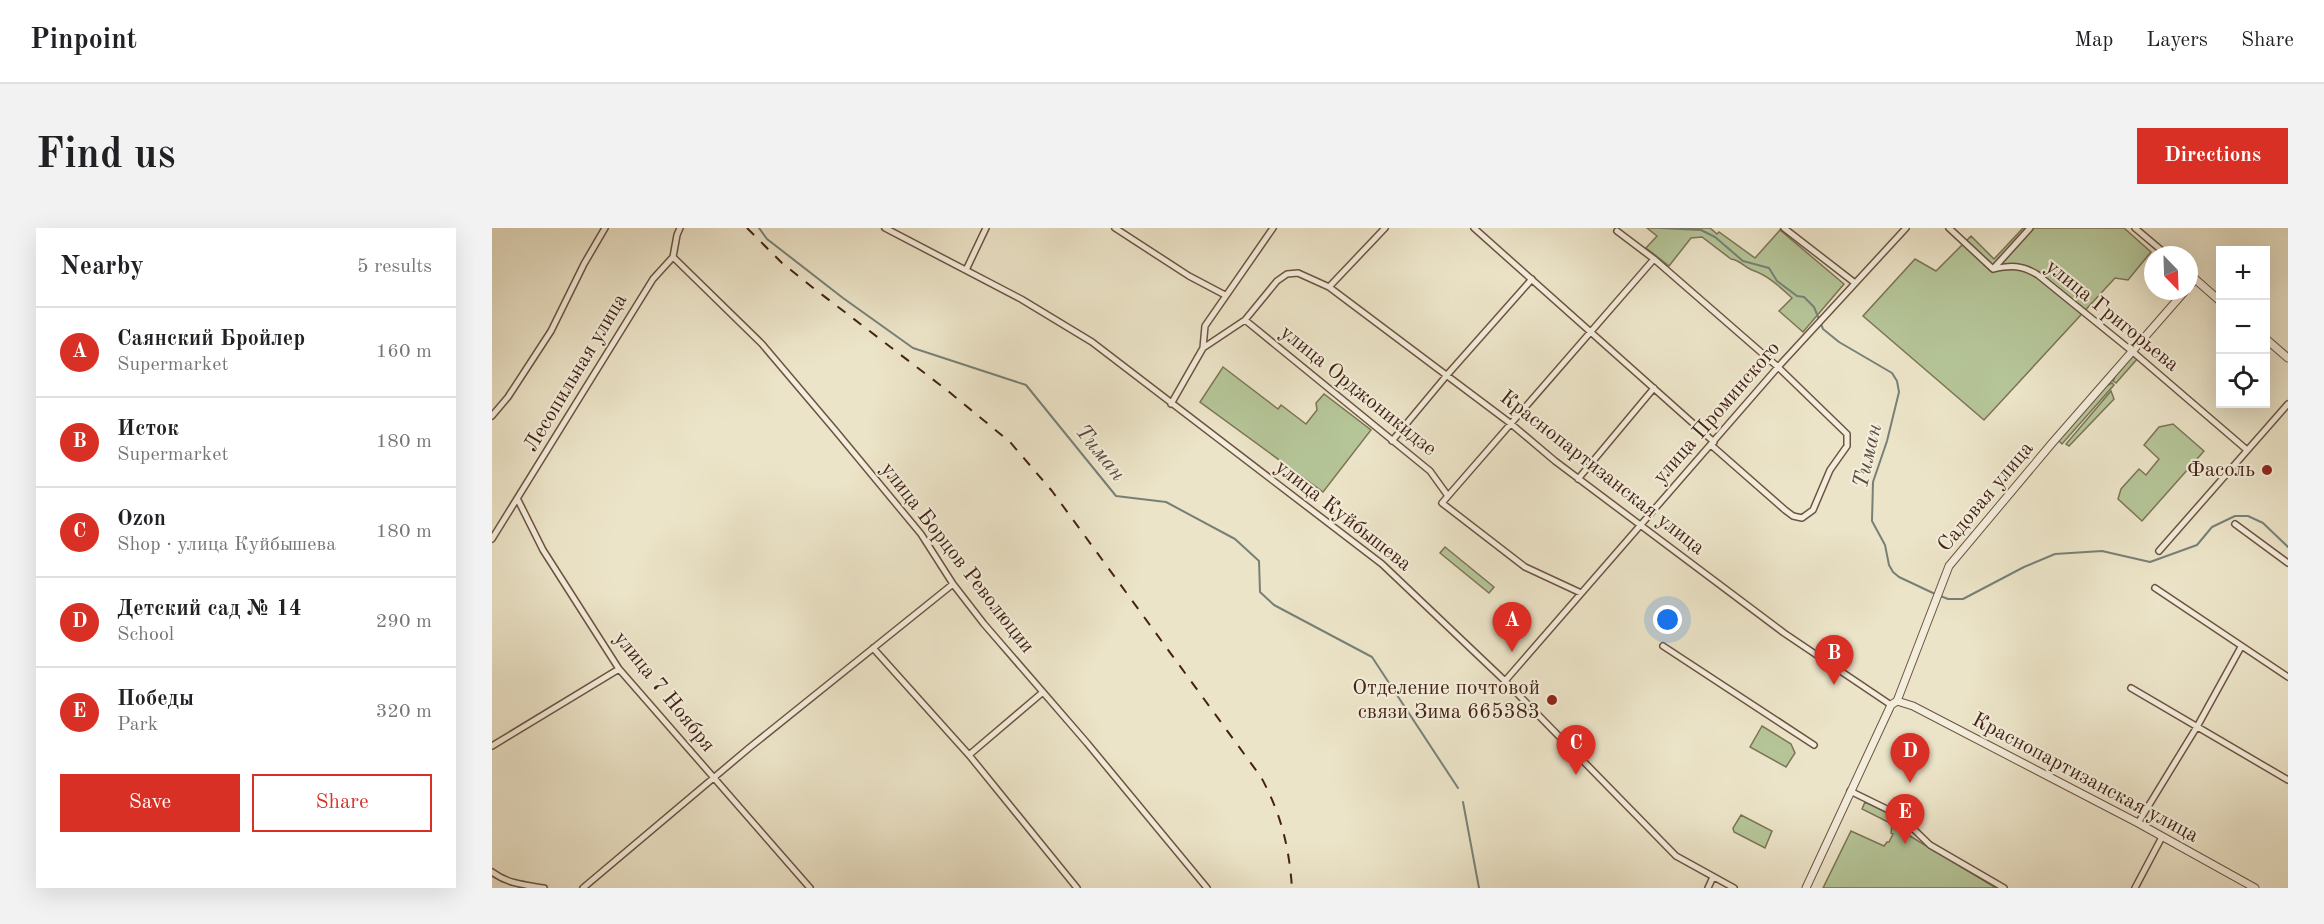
<!DOCTYPE html>
<html lang="en">
<head>
<meta charset="utf-8">
<style>
	:root { --surface:#fff; --page:#f2f2f2; --text:#202124; --muted:#757577; --line:#e0e0e0; --accent:#d93025 }
	body { margin:0; font-family:"Old Standard TT",serif; background:var(--page); color:var(--text) }
	.controls { position:absolute; right:18px; top:18px; display:grid; overflow:hidden; border-radius:0px; box-shadow:0 6px 24px #0002 }
	.controls button { width:54px; height:54px; display:grid; place-items:center; padding:0; border:0; border-bottom:2px solid var(--line); background:var(--surface); color:var(--text); font:30px sans-serif }
	.compass { position:absolute; left:1652px; top:18px; width:54px; height:54px; border-radius:50%; background:var(--surface); box-shadow:0 6px 24px #0002; rotate:157deg }
	.you { position:absolute; left:1176px; top:392px; width:21px; height:21px; margin:-15px; border:4px solid #fff; border-radius:50%; background:#1a73e8; box-shadow:0 0 0 9px #1a73e833 }
	.badge { display:grid; place-items:center; width:39px; height:39px; border-radius:50%; background:var(--accent); color:#fff; font-size:20px; font-weight:700 }
	.pin { position:absolute; translate:-50% -50px; filter:drop-shadow(0 2px 3px #0008) }
	.pin::after { content:''; position:absolute; top:32px; width:21px; height:18px; background:inherit; clip-path:polygon(0 0,100% 0,50% 100%) }
	.list { margin:0; padding:0; list-style:none }
	h2 { display:flex; justify-content:space-between; align-items:center; height:78px; margin:0; padding:0 24px; font-size:26px }
	h2 small { font-size:20px; font-weight:400; color:var(--muted) }
	.list li { display:grid; grid-template-columns:39px 1fr auto; gap:18px; align-items:center; box-sizing:border-box; height:90px; padding:0 24px; border-top:2px solid var(--line) }
	.list b { display:block; font-size:22px; white-space:nowrap }
	.list p { margin:0; font-size:20px; white-space:nowrap; color:var(--muted) }
	.list em { font-size:20px; font-style:normal; color:var(--muted) }
	.actions { display:flex; gap:12px; padding:18px 24px }
	.actions a { flex:1; padding:14px 0; border:2px solid var(--accent); border-radius:0px; text-align:center; font-size:21px; color:var(--accent) }
	.actions .main { background:var(--accent); color:#fff }
	.icon { flex:none; width:33px; height:33px; fill:none; stroke:currentColor; stroke-width:2; stroke-linecap:round; stroke-linejoin:round }
	.map { position:relative; flex:none; width:1796px; height:660px; overflow:hidden; border-radius:0px }
	header { display:flex; align-items:center; gap:36px; box-sizing:border-box; height:84px; padding:0 30px; background:var(--surface); border-bottom:2px solid var(--line) }
	header strong { font-size:28px }
	nav { display:flex; gap:33px; margin-inline-start:auto; font-size:21px }
	.intro { display:flex; align-items:center; justify-content:space-between; box-sizing:border-box; height:144px; padding:0 36px }
	h1 { margin:0; font-size:42px }
	.button { padding:15px 27px; border-radius:0px; background:var(--accent); color:#fff; font-size:21px; font-weight:700 }
	main { display:flex; gap:36px; padding:0 36px }
	aside { flex:1; background:var(--surface); border-radius:0px; box-shadow:0 6px 24px #0002 }
	.map>svg:first-child { display:block }
	.green { fill:#b5c598; stroke:#7c7456; stroke-width:1.5 }
	.lines { fill:none; stroke-linecap:round; stroke-linejoin:round }
	.stream { stroke:#778077; stroke-width:2 }
	.minor-casing { stroke:#6e5342; stroke-width:8 }
	.tertiary-casing { stroke:#6e5342; stroke-width:9 }
	.minor { stroke:#f3eddb; stroke-width:5 }
	.tertiary { stroke:#f3eddb; stroke-width:7 }
	.rail { stroke:#442315; stroke-width:2; stroke-dasharray:10 10; stroke-linecap:butt }
	.poi-dot { fill:#8f2418; stroke:#f3eddb; stroke-width:2 }
	.labels { text-anchor:middle; dominant-baseline:central; stroke-width:4.5; stroke-linejoin:round; paint-order:stroke }
	.street-label { font-size:21px; fill:#442315; stroke:#f3eddb }
	.poi-label { font-size:21px; fill:#442315; stroke:#f3eddb; text-anchor:end }
	.water-label { font-size:22px; font-style:italic; fill:#594a3e; stroke:#f3eddb }
</style>
</head>
<body>
<header>
<strong>Pinpoint</strong>
<nav><a>Map</a><a>Layers</a><a>Share</a></nav>
</header>
<div class="intro"><h1>Find us</h1><a class="button">Directions</a></div>
<main>
<aside>
<h2>Nearby<small>5 results</small></h2>
<ul class="list">
<li><span class="badge">A</span><div><b>Саянский Бройлер</b><p>Supermarket</p></div><em>160 m</em></li>
<li><span class="badge">B</span><div><b>Исток</b><p>Supermarket</p></div><em>180 m</em></li>
<li><span class="badge">C</span><div><b>Ozon</b><p>Shop · улица Куйбышева</p></div><em>180 m</em></li>
<li><span class="badge">D</span><div><b>Детский сад № 14</b><p>School</p></div><em>290 m</em></li>
<li><span class="badge">E</span><div><b>Победы</b><p>Park</p></div><em>320 m</em></li>
</ul>
<div class="actions"><a class="main">Save</a><a>Share</a></div>
</aside>
<div class="map">
<svg width="1796" height="660" viewBox="0 0 1796 660">
	<rect width="100%" height="100%" fill="#ece4c8"/>
	<filter id="stains"><feTurbulence type="fractalNoise" baseFrequency=".00333" numOctaves="4"/><feColorMatrix values="0 0 0 0 .2 0 0 0 0 .09 0 0 0 0 .02 0 0 0 .5 -.17"/></filter>
	<radialGradient id="worn" r=".72"><stop offset=".6" stop-color="#630" stop-opacity="0"/><stop offset="1" stop-color="#630" stop-opacity=".3"/></radialGradient>
	<!-- green -->
	<path class="green" d="M 1155,0 L 1218,0 L 1225,6 L 1227,4 L 1263,30 L 1288,2 L 1352,56 L 1311,104 L 1287,83 L 1300,70 C 1287,58 1277,48 1260,42 C 1252,39 1248,32 1239,31 L 1210,9 L 1199,10 L 1177,38 L 1154,20 L 1165,8 Z
		M 1531,0 L 1632,0 L 1659,24 L 1636,52 L 1623,50 L 1492,192 L 1371,88 L 1423,31 L 1444,43 L 1479,8 L 1502,31 Z
		M 1641,126 L 1646,130 L 1624,155 L 1621,153 L 1624,147 Z
		M 731,139 L 786,181 L 789,177 L 814,196 L 825,182 L 824,175 L 832,166 L 879,202 L 831,264 L 708,174 Z
		M 1620,155 L 1622,157 L 1570,216 L 1566,212 L 1614,158 Z
		M 1619,163 L 1622,171 L 1577,218 L 1574,216 Z
		M 1681,196 L 1712,223 L 1650,293 L 1626,271 L 1629,261 L 1647,241 L 1654,247 L 1667,231 L 1652,217 L 1667,199 Z
		M 953,319 L 1002,359 L 997,365 L 948,325 Z
		M 1270,498 L 1299,516 L 1303,525 L 1294,539 L 1258,519 Z
		M 1373,574 L 1408,591 L 1408,602 L 1504,660 L 1331,660 L 1359,603 L 1392,618 L 1395,614 L 1397,614 L 1401,606 L 1399,605 L 1400,596 L 1370,581 Z
		M 1249,587 L 1280,603 L 1273,620 L 1242,604 L 1241,600 Z"/>
	<g class="lines">
		<!-- stream -->
		<path class="stream" d="M 267,0 L 275,11 L 351,70 L 421,120 L 534,157 L 624,268 L 674,274 L 743,311 L 767,333 L 768,364 L 782,377 L 880,429 L 966,560
			M 1168,0 L 1209,2 L 1223,9 L 1251,33 L 1277,40 L 1285,53 L 1305,68 L 1312,69 L 1322,79 L 1331,101 L 1347,114 L 1400,145 L 1405,153 L 1407,164 L 1395,213 L 1381,254 L 1380,293 L 1393,317 L 1397,337 L 1401,344 L 1407,349 L 1441,365 L 1456,371 L 1471,371 L 1532,339 L 1563,326 L 1610,323 L 1658,334 L 1705,317 L 1720,299 L 1743,288 L 1756,288 L 1771,295 L 1796,319
			M 971,574 L 987,660"/>
		<defs>
			<path id="minor" d="M 393,0 L 529,71 L 600,114 L 890,336 L 1013,453 L 1184,628 L 1242,660
				M 623,0 L 697,48 L 733,67
				M 982,0 L 1222,214
				M 1292,0 L 1363,55
				M 1457,0 L 1501,41 C 1519,37 1530,37 1546,47 L 1641,124 L 1755,222
				M 1643,0 L 1675,27
				M 1125,3 L 1162,31 L 1286,139 L 1355,206 L 1355,218 L 1338,242 L 1321,282 L 1310,290 L 1301,288 L 1293,282 L 1219,217
				M 181,29 L 270,116 L 342,201 L 429,306 L 461,356 L 492,396 L 595,515 L 715,660
				M 181,29 L 185,7 L 188,0
				M 1501,41 L 1538,0
				M 474,42 L 494,0
				M 837,59 L 893,0
				M 753,92 L 938,243 L 956,268 L 950,275 L 1033,339 L 1089,365
				M 711,120 L 753,92 L 785,53 L 795,46 L 806,45 L 837,59 L 1018,195 L 1063,233 L 1292,405 L 1399,477
				M 679,176 L 711,120 L 713,98 L 781,0
				M 0,188 L 16,169 L 59,103 L 92,36 L 113,0
				M 900,213 L 955,147 L 1040,51
				M 1086,251 L 1162,160
				M 956,268 L 1162,31
				M 26,272 L 51,322 L 127,441 L 318,660
				M 1743,296 L 1796,335
				M 0,311 L 161,51 L 181,29
				M 1667,323 L 1796,176
				M 1663,360 L 1796,449
				M 1171,418 L 1322,517
				M 381,420 L 477,527 L 585,660
				M 1013,453 L 1286,139 L 1414,0
				M 1639,460 L 1796,552
				M 0,518 L 127,441
				M 477,527 L 551,464
				M 1358,563 L 1407,587 L 1438,617 L 1512,660
				M 1646,595 L 1706,497 L 1749,419
				M 0,644 C 16,656 33,657 52,660
				M 91,660 L 257,520 L 461,356
				M 1216,660 L 1221,649
				M 1643,660 L 1670,609"/>
			<path id="tertiary" d="M 1697,58 L 1703,51 L 1728,73
				M 1774,111 L 1796,130
				M 1405,473 L 1421,478 L 1646,595 L 1763,660
				M 1314,660 L 1399,477 L 1405,473 L 1457,338 L 1561,214 L 1693,63"/>
		</defs>
		<!-- minor casing -->
		<use href="#minor" class="minor-casing"/>
		<!-- tertiary casing -->
		<use href="#tertiary" class="tertiary-casing"/>
		<!-- minor -->
		<use href="#minor" class="minor"/>
		<!-- tertiary -->
		<use href="#tertiary" class="tertiary"/>
		<!-- rail -->
		<path class="rail" d="M 255,0 L 290,35 L 320,59 L 456,163 L 518,214 L 560,263 L 769,549 C 789,586 797,618 800,660"/>
	</g>
	<!-- markers -->
	<g class="poi-dot">
		<circle cx="1775" cy="242" r="6"/>
		<circle cx="1060" cy="472" r="6"/>
	</g>
	<g class="labels">
		<!-- street labels -->
		<g class="street-label">
			<text transform="translate(1620 88) rotate(39)">улица Григорьева</text>
			<text transform="translate(84 145) rotate(-59)">Лесопильная улица</text>
			<text transform="translate(866 163) rotate(39)">улица Орджоникидзе</text>
			<text transform="translate(1225 185) rotate(-49)">улица Проминского</text>
			<text transform="translate(1110 245) rotate(38)">Краснопартизанская улица</text>
			<text transform="translate(1494 269) rotate(-50)">Садовая улица</text>
			<text transform="translate(851 288) rotate(38)">улица Куйбышева</text>
			<text transform="translate(465 330) rotate(52)">улица Борцов Революции</text>
			<text transform="translate(172 464) rotate(51)">улица 7 Ноября</text>
			<text transform="translate(1593 550) rotate(28)">Краснопартизанская улица</text>
		</g>
		<!-- poi labels -->
		<g class="poi-label">
			<text x="1763" y="242">Фасоль</text>
			<text x="1048" y="460">Отделение почтовой<tspan x="1048" dy="24">связи Зима 665383</tspan></text>
		</g>
		<!-- water labels -->
		<g class="water-label">
			<text transform="translate(608 225) rotate(51)">Тиман</text>
			<text transform="translate(1376 228) rotate(-77)">Тиман</text>
		</g>
	</g>
	<rect width="100%" height="100%" filter="url(#stains)"/>
	<rect width="100%" height="100%" fill="url(#worn)"/>
</svg>
<div class="controls">
<button>+</button>
<button>−</button>
<button><svg class="icon" aria-label="locate" viewBox="0 0 24 24"><circle cx="12" cy="12" r="6"/><path d="M12 2v4M12 18v4M2 12h4M18 12h4"/></svg></button>
</div>
<svg class="compass" viewBox="-18 -18 36 36"><path d="M0-13l5 13h-10z" fill="#e53935"/><path d="M0 13l5-13h-10z" fill="#757577"/></svg>
<div class="you"></div>
<div class="pin badge" style="left:1020px;top:424px">A</div>
<div class="pin badge" style="left:1342px;top:457px">B</div>
<div class="pin badge" style="left:1084px;top:547px">C</div>
<div class="pin badge" style="left:1418px;top:555px">D</div>
<div class="pin badge" style="left:1413px;top:616px">E</div>
</div>
</main>
</body>
</html>
